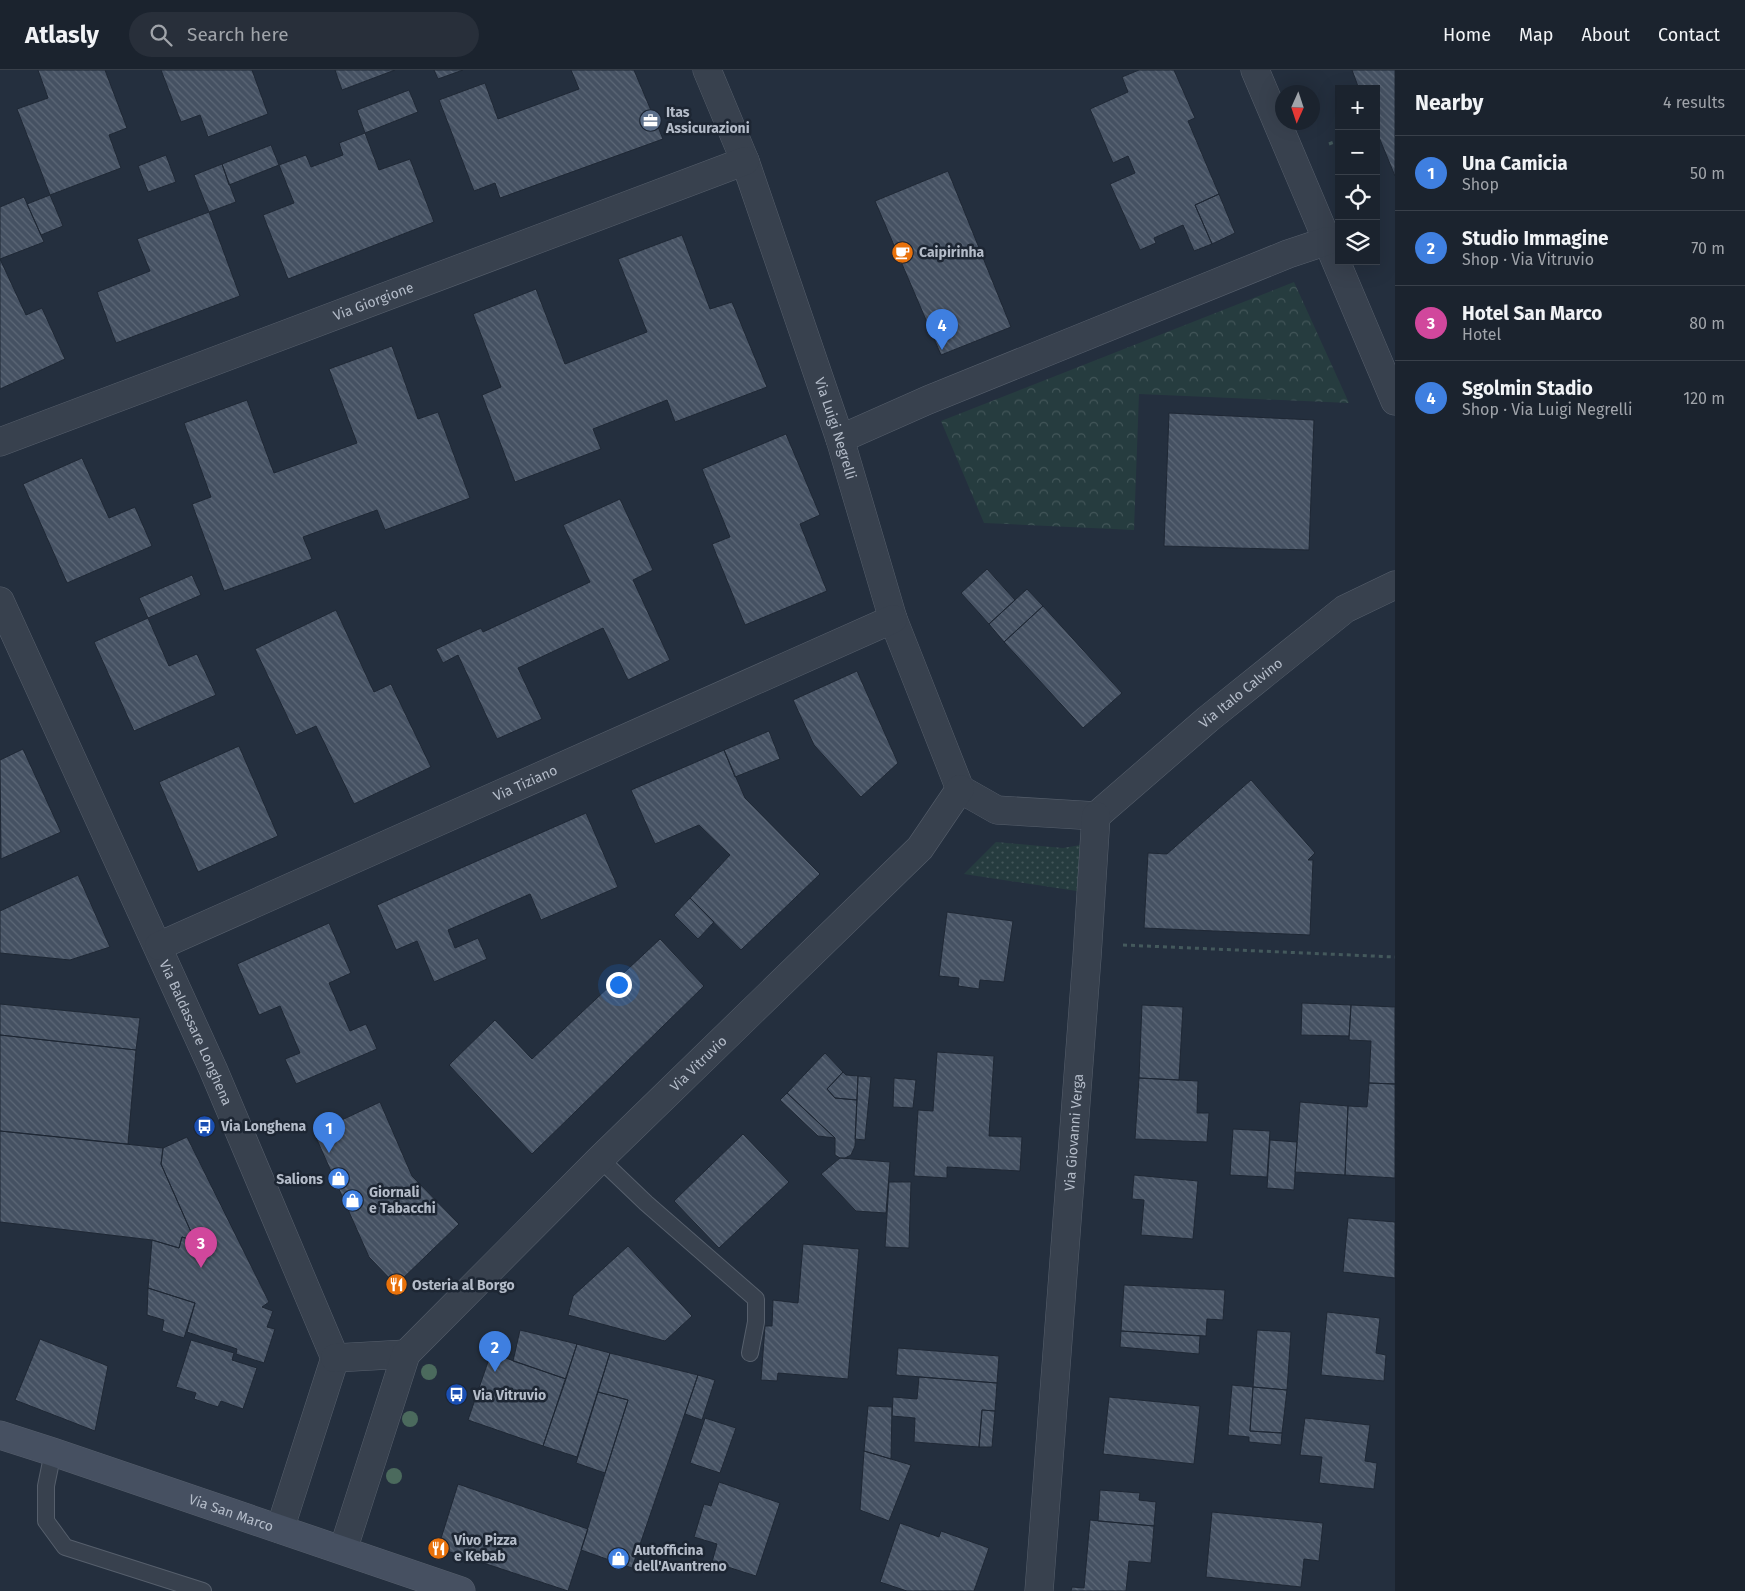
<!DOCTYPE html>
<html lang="en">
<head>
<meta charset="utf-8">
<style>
	:root { --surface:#1b232e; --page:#282f3a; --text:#f1f3f6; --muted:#a0a4aa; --line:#39404a; --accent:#8bbbb9 }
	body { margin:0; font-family:"Fira Sans",sans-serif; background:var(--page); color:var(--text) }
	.controls { position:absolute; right:15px; top:15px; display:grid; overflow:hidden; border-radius:0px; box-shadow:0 5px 20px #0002 }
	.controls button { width:45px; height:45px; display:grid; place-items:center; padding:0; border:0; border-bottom:1px solid var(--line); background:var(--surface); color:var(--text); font:25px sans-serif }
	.compass { position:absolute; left:1275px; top:15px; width:45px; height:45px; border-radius:50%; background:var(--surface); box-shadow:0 5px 20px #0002; rotate:183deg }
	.you { position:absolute; left:618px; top:914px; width:18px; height:18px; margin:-12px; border:4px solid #fff; border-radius:50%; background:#1a73e8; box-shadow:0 0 0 8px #1a73e833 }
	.badge { display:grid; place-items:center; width:32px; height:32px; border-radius:50%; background:var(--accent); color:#fff; font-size:16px; font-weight:700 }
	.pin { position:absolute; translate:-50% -41px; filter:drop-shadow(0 1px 2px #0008) }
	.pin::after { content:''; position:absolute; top:26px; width:18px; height:15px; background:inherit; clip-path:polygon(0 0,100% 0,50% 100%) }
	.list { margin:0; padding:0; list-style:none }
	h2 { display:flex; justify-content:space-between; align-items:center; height:65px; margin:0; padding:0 20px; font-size:21px }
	h2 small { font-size:16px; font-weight:400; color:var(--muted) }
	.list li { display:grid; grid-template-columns:32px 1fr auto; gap:15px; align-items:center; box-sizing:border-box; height:75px; padding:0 20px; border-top:1px solid var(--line) }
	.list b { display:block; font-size:19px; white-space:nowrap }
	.list p { margin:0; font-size:16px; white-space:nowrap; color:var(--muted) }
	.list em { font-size:16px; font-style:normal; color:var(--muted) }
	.icon { flex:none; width:28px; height:28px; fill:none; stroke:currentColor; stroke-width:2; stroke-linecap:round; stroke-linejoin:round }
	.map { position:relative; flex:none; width:1395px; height:1521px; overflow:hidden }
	header { display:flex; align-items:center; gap:30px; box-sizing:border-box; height:70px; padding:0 25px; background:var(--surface); border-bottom:1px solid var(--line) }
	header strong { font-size:24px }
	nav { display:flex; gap:28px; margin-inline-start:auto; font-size:18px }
	.search { width:350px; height:45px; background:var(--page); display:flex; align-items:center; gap:12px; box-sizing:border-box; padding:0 18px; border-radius:28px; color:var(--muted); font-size:19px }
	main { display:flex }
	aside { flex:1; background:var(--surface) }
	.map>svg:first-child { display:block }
	.grass { fill:url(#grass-dots) }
	.park { fill:url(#park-crowns) }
	.building { fill:url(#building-back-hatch); stroke:#1f2835 }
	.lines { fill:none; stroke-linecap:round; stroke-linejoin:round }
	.lane-casing { stroke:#565f6c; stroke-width:18 }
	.street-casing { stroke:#565f6c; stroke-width:29 }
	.secondary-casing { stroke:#565f6c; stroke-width:29 }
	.path { stroke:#44595c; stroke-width:3; stroke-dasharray:4 4; stroke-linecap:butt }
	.lane { stroke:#38414e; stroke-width:16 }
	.street { stroke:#38414e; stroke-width:28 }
	.secondary { stroke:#465061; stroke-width:28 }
	.tree { fill:#4b6a5d }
	.labels { text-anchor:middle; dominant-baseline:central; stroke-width:5; stroke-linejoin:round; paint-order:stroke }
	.poi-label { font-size:14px; font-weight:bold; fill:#b4bcc9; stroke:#1d2633; text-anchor:start }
	.street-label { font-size:14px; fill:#b4bcc9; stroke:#1d2633 }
</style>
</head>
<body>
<header>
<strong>Atlasly</strong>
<div class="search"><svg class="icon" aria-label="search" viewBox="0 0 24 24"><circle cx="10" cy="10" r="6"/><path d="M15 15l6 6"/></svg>Search here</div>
<nav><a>Home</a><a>Map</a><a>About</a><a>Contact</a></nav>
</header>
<main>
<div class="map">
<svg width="1395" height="1521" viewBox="0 0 1395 1521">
	<defs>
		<pattern id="grass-dots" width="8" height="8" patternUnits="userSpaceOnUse" patternTransform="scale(1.25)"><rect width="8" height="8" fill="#263c3f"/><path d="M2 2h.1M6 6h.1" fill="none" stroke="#435659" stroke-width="1.8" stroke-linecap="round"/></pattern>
		<pattern id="park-crowns" width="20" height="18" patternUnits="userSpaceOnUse" patternTransform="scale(1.25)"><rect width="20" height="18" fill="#263c3f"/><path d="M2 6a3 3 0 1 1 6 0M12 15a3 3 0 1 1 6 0" fill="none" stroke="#435659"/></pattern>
		<pattern id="building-back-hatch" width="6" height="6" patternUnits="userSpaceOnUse" patternTransform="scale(1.25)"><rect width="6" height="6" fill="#455162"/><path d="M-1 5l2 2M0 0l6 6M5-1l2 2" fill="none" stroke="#5d6877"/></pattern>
	</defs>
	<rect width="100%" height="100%" fill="#242f3e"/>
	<!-- grass -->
	<path class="grass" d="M 996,772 L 1063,778 L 1086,774 L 1083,822 L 964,804 Z"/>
	<!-- park -->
	<path class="park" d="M 1294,212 L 1349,333 L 1139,324 L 1134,460 L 984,453 L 941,351 Z"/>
	<!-- building -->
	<path class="building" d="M 38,0 L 105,0 L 127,58 L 109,65 L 121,98 L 50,125 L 17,39 L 48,28 Z
		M 161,0 L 252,0 L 268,44 L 208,67 L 200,45 L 181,52 Z
		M 335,0 L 395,0 L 342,20 Z
		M 434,0 L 463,0 L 438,9 Z
		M 571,0 L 634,0 L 663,69 L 500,128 L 495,113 L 474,121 L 439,30 L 485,13 L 498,49 L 579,19 Z
		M 1139,0 L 1174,0 L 1195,48 L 1188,51 L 1219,124 L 1195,135 L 1212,174 L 1194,181 L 1183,155 L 1154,168 L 1156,173 L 1140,180 L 1110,114 L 1135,103 L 1128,86 L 1113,93 L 1090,39 L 1128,22 L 1122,7 Z
		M 1352,0 L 1395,0 L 1395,106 L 1376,60 L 1376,19 L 1359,19 Z
		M 409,20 L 418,42 L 365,63 L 357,40 Z
		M 365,63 L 379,100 L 410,89 L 434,152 L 288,209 L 263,145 L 294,133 L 279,95 L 306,85 L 311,97 L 343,85 L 339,73 Z
		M 271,75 L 279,95 L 229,115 L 222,94 Z
		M 166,85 L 176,112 L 148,122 L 138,96 Z
		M 222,94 L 236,132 L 209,142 L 194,105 Z
		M 948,101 L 1011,257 L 941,285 L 875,131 Z
		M 1219,124 L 1235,163 L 1212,174 L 1195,135 Z
		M 50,125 L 63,156 L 41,165 L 27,134 Z
		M 24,127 L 44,172 L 0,189 L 0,137 Z
		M 209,142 L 240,226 L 116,273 L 97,222 L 150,201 L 137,169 Z
		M 682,165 L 710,239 L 732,232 L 767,317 L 675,352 L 667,330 L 593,359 L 601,379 L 515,412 L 482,325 L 501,317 L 473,244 L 536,219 L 565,294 L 647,262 L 618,189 Z
		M 0,189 L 26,245 L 42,238 L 65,289 L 0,319 Z
		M 392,276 L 418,349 L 438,342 L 470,428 L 385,460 L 377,440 L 303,467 L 312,489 L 224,521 L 192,434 L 211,427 L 184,353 L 247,330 L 274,403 L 357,373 L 329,299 Z
		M 1169,343 L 1314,350 L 1309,480 L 1164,476 Z
		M 786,364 L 820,445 L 800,454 L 827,521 L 745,555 L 712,474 L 730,467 L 702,399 Z
		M 82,388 L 109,448 L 135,437 L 152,476 L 67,513 L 23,414 Z
		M 620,429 L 653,500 L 633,510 L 670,590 L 628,610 L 603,558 L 518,598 L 542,649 L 497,669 L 458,585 L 443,593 L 436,579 L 481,558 L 483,562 L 590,512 L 563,455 Z
		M 987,499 L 1015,530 L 989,554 L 961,523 Z
		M 192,505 L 201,525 L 148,548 L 139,528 Z
		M 1027,519 L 1043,536 L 1004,572 L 989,554 Z
		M 1043,536 L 1122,623 L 1083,658 L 1004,572 Z
		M 336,540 L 374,622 L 391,614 L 431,697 L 354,734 L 316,656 L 296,665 L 255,579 Z
		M 148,548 L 169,596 L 197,584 L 216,625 L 134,661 L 94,572 Z
		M 857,601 L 898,693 L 861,727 L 814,675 L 793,630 Z
		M 769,661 L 780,689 L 735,707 L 724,680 Z
		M 239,676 L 278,766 L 198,802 L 159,712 Z
		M 23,679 L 61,762 L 1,789 L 0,690 Z
		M 724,680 L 745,728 L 820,804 L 741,880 L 690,828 L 730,785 L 699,755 L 655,774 L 631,720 Z
		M 1251,710 L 1315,783 L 1308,790 L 1313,790 L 1310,865 L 1144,858 L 1148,783 L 1167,784 Z
		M 586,743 L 618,817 L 541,850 L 530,824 L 448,860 L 455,878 L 478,868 L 487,889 L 434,912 L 417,871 L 396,880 L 377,835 Z
		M 78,805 L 110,877 L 70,890 L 0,883 L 0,841 Z
		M 690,828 L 714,852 L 698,869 L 674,845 Z
		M 947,842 L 1013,851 L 1004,912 L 980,910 L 979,919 L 958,916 L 959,908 L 939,906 Z
		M 329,853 L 351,903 L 329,913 L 350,961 L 366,954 L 377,979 L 296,1014 L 285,989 L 300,983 L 280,936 L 259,945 L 237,894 Z
		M 660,869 L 704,916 L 532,1084 L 449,995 L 495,950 L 532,989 Z
		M 1302,933 L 1351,935 L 1349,966 L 1301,965 Z
		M 0,934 L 140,948 L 136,980 L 0,965 Z
		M 1142,935 L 1183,937 L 1179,1010 L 1139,1008 Z
		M 1351,935 L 1395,937 L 1395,1014 L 1369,1013 L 1371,971 L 1349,970 Z
		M 0,965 L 136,980 L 128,1074 L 0,1061 Z
		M 937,982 L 994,986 L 989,1066 L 1022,1067 L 1020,1101 L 947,1097 L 947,1108 L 914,1106 L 918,1040 L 933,1041 Z
		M 825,983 L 843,1002 L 827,1019 L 835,1028 L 857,1030 L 855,1076 L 851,1085 L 845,1088 L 840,1088 L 835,1085 L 835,1068 L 787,1023 Z
		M 843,1002 L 846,1005 L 858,1006 L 857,1030 L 835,1028 L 827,1019 Z
		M 858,1006 L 871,1007 L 865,1070 L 855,1069 Z
		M 894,1008 L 916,1010 L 913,1038 L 893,1037 Z
		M 1139,1008 L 1198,1011 L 1197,1043 L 1209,1043 L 1207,1072 L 1135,1069 Z
		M 1369,1013 L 1395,1014 L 1395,1108 L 1345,1105 L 1348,1036 L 1367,1037 Z
		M 787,1023 L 835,1068 L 818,1066 L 780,1030 Z
		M 380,1032 L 412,1106 L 459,1154 L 396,1215 L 369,1187 L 314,1063 Z
		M 1300,1032 L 1348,1036 L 1345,1105 L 1295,1102 Z
		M 1233,1059 L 1270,1061 L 1267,1107 L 1230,1105 Z
		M 0,1061 L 163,1078 L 161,1094 L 195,1171 L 182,1167 L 179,1178 L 152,1170 L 0,1152 Z
		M 743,1064 L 789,1112 L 719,1178 L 674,1131 Z
		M 187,1067 L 269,1232 L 262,1237 L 273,1241 L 267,1257 L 275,1259 L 264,1293 L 236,1284 L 237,1279 L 187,1262 L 195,1233 L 148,1218 L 152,1170 L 179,1178 L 182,1167 L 195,1171 L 161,1094 L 163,1078 Z
		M 1270,1070 L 1297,1072 L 1294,1120 L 1267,1118 Z
		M 840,1088 L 890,1092 L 886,1143 L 856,1141 L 821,1104 Z
		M 1134,1105 L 1198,1111 L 1193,1169 L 1141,1165 L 1144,1130 L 1132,1129 Z
		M 889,1112 L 911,1112 L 909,1178 L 885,1177 Z
		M 1348,1148 L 1395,1152 L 1395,1208 L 1343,1202 Z
		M 803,1174 L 859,1179 L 848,1309 L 778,1303 L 777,1311 L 761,1310 L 765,1256 L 772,1256 L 773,1230 L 798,1233 Z
		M 628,1176 L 692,1246 L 665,1271 L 568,1245 L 573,1226 Z
		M 1124,1215 L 1225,1220 L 1223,1250 L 1207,1249 L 1206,1266 L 1121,1261 Z
		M 148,1218 L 195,1233 L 184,1268 L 162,1261 L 164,1250 L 147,1245 Z
		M 1327,1242 L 1380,1248 L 1376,1283 L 1386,1285 L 1384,1311 L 1321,1305 Z
		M 520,1260 L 577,1274 L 566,1309 L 513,1291 Z
		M 1257,1260 L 1291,1262 L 1287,1320 L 1253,1317 Z
		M 1121,1261 L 1200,1266 L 1199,1284 L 1120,1277 Z
		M 40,1269 L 108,1296 L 95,1361 L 15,1330 Z
		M 191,1270 L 234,1283 L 232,1290 L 257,1298 L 243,1339 L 221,1331 L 218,1337 L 194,1329 L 196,1323 L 176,1317 Z
		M 577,1274 L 610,1283 L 577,1387 L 543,1376 Z
		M 898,1278 L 999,1286 L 997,1313 L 896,1305 Z
		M 491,1283 L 566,1309 L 543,1376 L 468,1350 Z
		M 610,1283 L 698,1305 L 632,1498 L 581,1480 L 628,1330 L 598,1322 Z
		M 698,1305 L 715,1310 L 702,1350 L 685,1344 Z
		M 919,1307 L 997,1313 L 995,1341 L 982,1340 L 979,1377 L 914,1372 L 915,1348 L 892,1346 L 893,1327 L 917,1329 Z
		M 1232,1315 L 1253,1317 L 1250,1361 L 1282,1363 L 1281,1375 L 1249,1372 L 1249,1367 L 1228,1365 Z
		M 1253,1317 L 1287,1320 L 1282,1363 L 1250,1361 Z
		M 598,1322 L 628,1330 L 605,1403 L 576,1393 Z
		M 1109,1327 L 1200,1336 L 1194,1394 L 1103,1384 Z
		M 868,1336 L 892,1337 L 891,1389 L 864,1381 Z
		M 982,1340 L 995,1341 L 992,1377 L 979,1377 Z
		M 705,1348 L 736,1358 L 720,1403 L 690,1393 Z
		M 1305,1348 L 1370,1355 L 1365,1391 L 1377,1393 L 1374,1419 L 1319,1413 L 1322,1387 L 1300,1385 Z
		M 864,1381 L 911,1395 L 889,1451 L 860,1440 Z
		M 719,1412 L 780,1433 L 756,1506 L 712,1492 L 717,1474 L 694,1467 L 704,1434 L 711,1436 Z
		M 458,1414 L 588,1459 L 568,1521 L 438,1478 Z
		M 1100,1420 L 1140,1423 L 1139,1430 L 1156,1432 L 1154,1456 L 1098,1451 Z
		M 1212,1442 L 1323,1453 L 1319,1491 L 1304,1489 L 1301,1517 L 1206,1507 Z
		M 1090,1450 L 1154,1456 L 1151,1493 L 1129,1491 L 1126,1521 L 1071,1521 L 1072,1517 L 1084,1518 Z
		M 900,1453 L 939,1467 L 941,1461 L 989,1478 L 974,1521 L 907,1521 L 880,1512 Z"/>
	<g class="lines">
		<defs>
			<path id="lane" d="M 600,1089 L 646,1133 L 756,1229 L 756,1252 L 750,1283
				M 53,1382 L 46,1416 L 46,1451 L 65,1477 L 203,1521"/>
			<g id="street">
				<path id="s1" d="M 707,0 L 745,91 L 840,369 L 893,549 L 960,719"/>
				<path d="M 1255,0 L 1395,331"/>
				<path d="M 840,369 L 928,330 L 1288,184 L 1327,171"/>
				<path id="s2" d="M 0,372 L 745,91"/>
				<path id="s3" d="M 0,531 L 213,999 L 335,1288 L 280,1459"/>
				<path d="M 960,719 L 997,740 L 1096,746"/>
				<path id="s4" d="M 1096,746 L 1208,649 L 1345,539 L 1395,515"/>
				<path id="s5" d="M 159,876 L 893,549"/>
				<path d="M 335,1288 L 406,1284"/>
				<path id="s6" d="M 343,1480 L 406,1284 L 600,1089 L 920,778 L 960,719"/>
				<path id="s7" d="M 1039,1521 L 1087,887 L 1096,746"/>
			</g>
			<g id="secondary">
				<path id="s8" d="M 0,1365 L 53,1382 L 461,1521"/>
			</g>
		</defs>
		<!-- lane casing -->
		<use href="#lane" class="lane-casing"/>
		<!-- street casing -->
		<use href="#street" class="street-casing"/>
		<!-- secondary casing -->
		<use href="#secondary" class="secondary-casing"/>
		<!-- path -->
		<path class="path" d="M 1329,74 L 1339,70
			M 1123,875 L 1395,887"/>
		<!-- lane -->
		<use href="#lane" class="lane"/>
		<!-- street -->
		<use href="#street" class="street"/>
		<!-- secondary -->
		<use href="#secondary" class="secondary"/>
	</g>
	<!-- trees -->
	<g class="tree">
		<circle cx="429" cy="1302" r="8"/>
		<circle cx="410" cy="1349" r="8"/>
		<circle cx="394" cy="1406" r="8"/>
	</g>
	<!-- icons -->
	<defs>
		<symbol id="office-disc" viewBox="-11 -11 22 22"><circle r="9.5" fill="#5c6f8a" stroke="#1d2633"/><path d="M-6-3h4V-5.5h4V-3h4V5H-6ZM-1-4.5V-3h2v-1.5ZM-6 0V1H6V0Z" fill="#fff"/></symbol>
		<symbol id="cafe-disc" viewBox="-11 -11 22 22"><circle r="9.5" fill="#e8710a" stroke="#1d2633"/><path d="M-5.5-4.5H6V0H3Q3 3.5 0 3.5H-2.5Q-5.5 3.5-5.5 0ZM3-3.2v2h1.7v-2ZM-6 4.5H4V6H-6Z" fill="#fff"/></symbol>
		<symbol id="bus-disc" viewBox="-11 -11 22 22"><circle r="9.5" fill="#1a4fb4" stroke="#1d2633"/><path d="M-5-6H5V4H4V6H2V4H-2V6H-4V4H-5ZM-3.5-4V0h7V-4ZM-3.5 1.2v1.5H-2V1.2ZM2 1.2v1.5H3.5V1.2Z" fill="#fff"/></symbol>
		<symbol id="shop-disc" viewBox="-11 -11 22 22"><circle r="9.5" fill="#3f7fe0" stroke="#1d2633"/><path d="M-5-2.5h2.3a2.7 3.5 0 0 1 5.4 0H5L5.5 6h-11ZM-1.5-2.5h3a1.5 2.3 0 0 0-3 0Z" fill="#fff"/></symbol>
		<symbol id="restaurant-disc" viewBox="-11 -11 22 22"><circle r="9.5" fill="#e8710a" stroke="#1d2633"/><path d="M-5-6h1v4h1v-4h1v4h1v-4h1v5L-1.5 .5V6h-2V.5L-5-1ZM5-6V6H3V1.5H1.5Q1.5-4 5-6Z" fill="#fff"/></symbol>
	</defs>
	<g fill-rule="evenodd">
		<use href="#office-disc" x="638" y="38" width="25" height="25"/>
		<use href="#cafe-disc" x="890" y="170" width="25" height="25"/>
		<use href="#bus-disc" x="192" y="1044" width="25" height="25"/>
		<use href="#shop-disc" x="326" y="1096" width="25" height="25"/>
		<use href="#shop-disc" x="340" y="1118" width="25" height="25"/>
		<use href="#restaurant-disc" x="384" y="1202" width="25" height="25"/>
		<use href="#bus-disc" x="444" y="1312" width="25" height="25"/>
		<use href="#restaurant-disc" x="426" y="1466" width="25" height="25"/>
		<use href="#shop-disc" x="606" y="1476" width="25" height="25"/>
	</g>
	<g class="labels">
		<!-- poi labels -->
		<g class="poi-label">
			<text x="666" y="42">Itas<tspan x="666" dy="16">Assicurazioni</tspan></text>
			<text x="919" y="182">Caipirinha</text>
			<text x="221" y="1056">Via Longhena</text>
			<text x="323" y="1109" text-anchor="end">Salions</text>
			<text x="369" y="1122">Giornali<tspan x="369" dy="16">e Tabacchi</tspan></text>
			<text x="412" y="1215">Osteria al Borgo</text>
			<text x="473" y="1325">Via Vitruvio</text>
			<text x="454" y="1470">Vivo Pizza<tspan x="454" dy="16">e Kebab</tspan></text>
			<text x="634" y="1480">Autofficina<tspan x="634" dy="16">dell'Avantreno</tspan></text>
		</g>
		<!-- street labels -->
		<g class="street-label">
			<text stroke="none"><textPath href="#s2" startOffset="399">Via Giorgione</textPath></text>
			<text stroke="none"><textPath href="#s1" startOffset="381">Via Luigi Negrelli</textPath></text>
			<text stroke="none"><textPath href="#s4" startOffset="190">Via Italo Calvino</textPath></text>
			<text stroke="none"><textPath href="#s5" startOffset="401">Via Tiziano</textPath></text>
			<text stroke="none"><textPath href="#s3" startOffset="474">Via Baldassare Longhena</textPath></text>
			<text stroke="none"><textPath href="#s6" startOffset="618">Via Vitruvio</textPath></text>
			<text stroke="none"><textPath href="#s7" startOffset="460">Via Giovanni Verga</textPath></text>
			<text stroke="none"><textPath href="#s8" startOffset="244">Via San Marco</textPath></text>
		</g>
	</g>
</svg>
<div class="controls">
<button>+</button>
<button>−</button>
<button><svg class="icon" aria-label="locate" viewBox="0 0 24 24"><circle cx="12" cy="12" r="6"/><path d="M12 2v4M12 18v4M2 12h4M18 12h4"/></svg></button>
<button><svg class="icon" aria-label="layers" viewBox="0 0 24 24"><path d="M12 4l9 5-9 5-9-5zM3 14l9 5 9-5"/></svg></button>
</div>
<svg class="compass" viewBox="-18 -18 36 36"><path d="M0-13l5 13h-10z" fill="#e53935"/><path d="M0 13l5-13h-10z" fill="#a0a4aa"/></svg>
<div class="you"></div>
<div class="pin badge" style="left:329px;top:1083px;background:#3f7fe0">1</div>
<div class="pin badge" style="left:495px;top:1302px;background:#3f7fe0">2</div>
<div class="pin badge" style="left:201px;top:1198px;background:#d1479c">3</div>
<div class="pin badge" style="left:942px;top:280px;background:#3f7fe0">4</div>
</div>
<aside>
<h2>Nearby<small>4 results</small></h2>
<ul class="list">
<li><span class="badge" style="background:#3f7fe0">1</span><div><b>Una Camicia</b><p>Shop</p></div><em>50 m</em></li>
<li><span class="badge" style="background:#3f7fe0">2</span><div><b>Studio Immagine</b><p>Shop · Via Vitruvio</p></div><em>70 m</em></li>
<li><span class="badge" style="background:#d1479c">3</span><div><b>Hotel San Marco</b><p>Hotel</p></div><em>80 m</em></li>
<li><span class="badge" style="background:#3f7fe0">4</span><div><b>Sgolmin Stadio</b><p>Shop · Via Luigi Negrelli</p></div><em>120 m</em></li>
</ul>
</aside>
</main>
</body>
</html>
